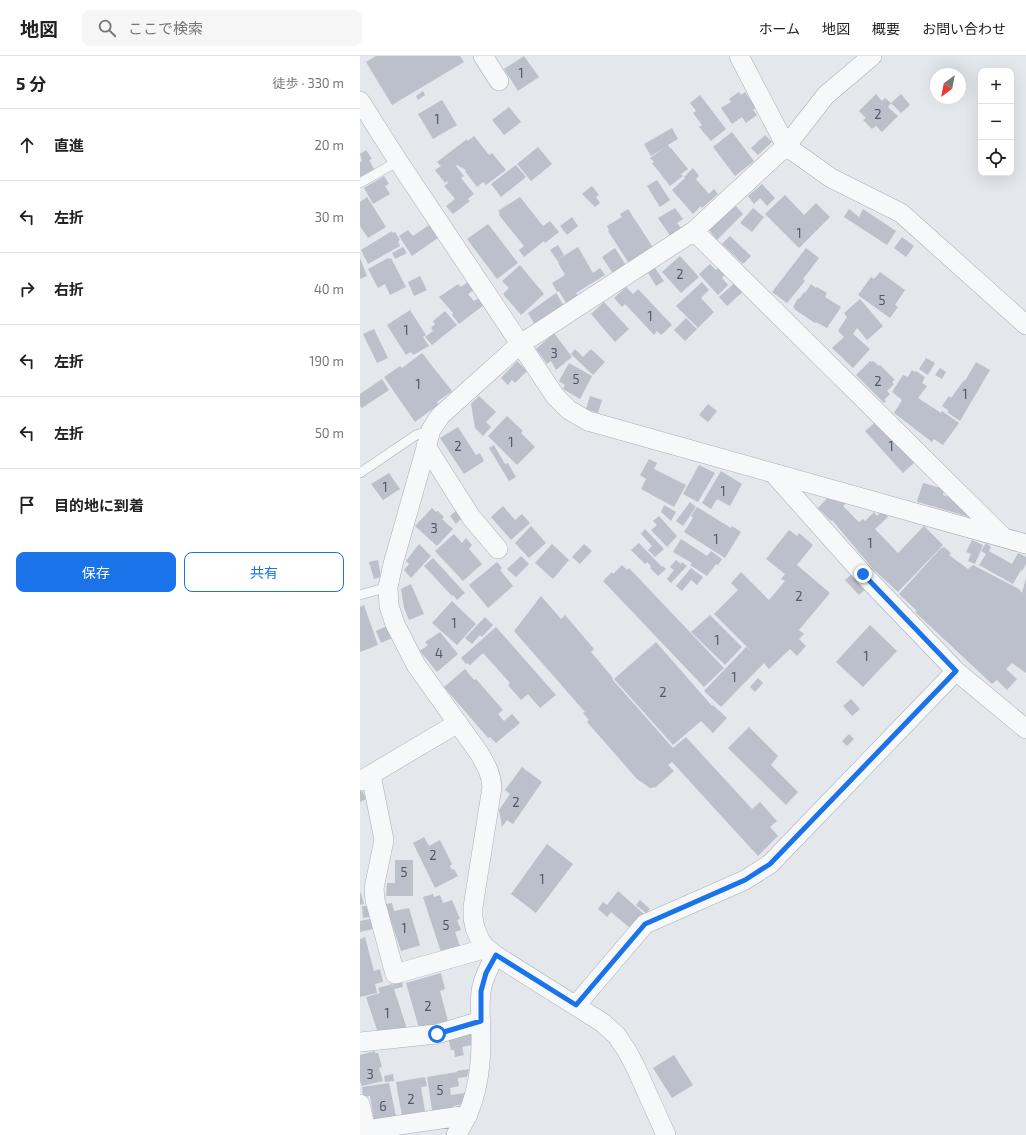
<!DOCTYPE html>
<html lang="ja">
<head>
<meta charset="utf-8">
<style>
	:root { --surface:#fff; --page:#f6f6f6; --text:#222; --muted:#767676; --line:#e0e0e0; --accent:#1a73e8 }
	body { margin:0; font-family:"Exo 2","Noto Sans JP",sans-serif; background:var(--page); color:var(--text) }
	.controls { position:absolute; right:12px; top:12px; display:grid; overflow:hidden; border-radius:8px; box-shadow:0 4px 16px #0002 }
	.controls button { width:36px; height:36px; display:grid; place-items:center; padding:0; border:0; border-bottom:1px solid var(--line); background:var(--surface); color:var(--text); font:20px sans-serif }
	.compass { position:absolute; left:570px; top:12px; width:36px; height:36px; border-radius:50%; background:var(--surface); box-shadow:0 4px 16px #0002; rotate:212deg }
	.stop { position:absolute; width:12px; height:12px; margin:-9px; border:3px solid #1a73e8; border-radius:50%; background:#fff }
	.stop.end { background:#1a73e8; border-color:#fff; box-shadow:0 1px 4px #0008 }
	.list { margin:0; padding:0; list-style:none }
	h2 { display:flex; justify-content:space-between; align-items:center; height:52px; margin:0; padding:0 16px; font-size:17px }
	h2 small { font-size:13px; font-weight:400; color:var(--muted) }
	.list li { display:grid; grid-template-columns:26px 1fr auto; gap:12px; align-items:center; box-sizing:border-box; height:72px; padding:0 16px; border-top:1px solid var(--line) }
	.list b { display:block; font-size:15px; white-space:nowrap }
	.list em { font-size:13px; font-style:normal; color:var(--muted) }
	.actions { display:flex; gap:8px; padding:12px 16px }
	.actions a { flex:1; padding:9px 0; border:1px solid var(--accent); border-radius:8px; text-align:center; font-size:14px; color:var(--accent) }
	.actions .main { background:var(--accent); color:#fff }
	.icon { flex:none; width:22px; height:22px; fill:none; stroke:currentColor; stroke-width:2; stroke-linecap:round; stroke-linejoin:round }
	.map { position:relative; flex:none; width:666px; height:1079px; overflow:hidden }
	header { display:flex; align-items:center; gap:24px; box-sizing:border-box; height:56px; padding:0 20px; background:var(--surface); border-bottom:1px solid var(--line) }
	header strong { font-size:19px }
	nav { display:flex; gap:22px; margin-inline-start:auto; font-size:14px }
	.search { width:280px; height:36px; background:var(--page); display:flex; align-items:center; gap:10px; box-sizing:border-box; padding:0 14px; border-radius:8px; color:var(--muted); font-size:15px }
	main { display:flex }
	aside { flex:1; background:var(--surface) }
	.map>svg:first-child { display:block }
	.building { fill:#bbc0ca }
	.lines { fill:none; stroke-linecap:round; stroke-linejoin:round }
	.lane-casing { stroke:#a9aeb7; stroke-width:10 }
	.street-casing { stroke:#a9aeb7; stroke-width:20 }
	.lane { stroke:#f7f8fa; stroke-width:9 }
	.street { stroke:#f7f8fa; stroke-width:19 }
	.route { stroke:#1a73e8; stroke-width:5 }
	.labels { text-anchor:middle; dominant-baseline:central; stroke-width:4; stroke-linejoin:round; paint-order:stroke }
	.number-label { font-size:13px; fill:#4f5766 }
</style>
</head>
<body>
<header>
<strong>地図</strong>
<div class="search"><svg class="icon" aria-label="search" viewBox="0 0 24 24"><circle cx="10" cy="10" r="6"/><path d="M15 15l6 6"/></svg>ここで検索</div>
<nav><a>ホーム</a><a>地図</a><a>概要</a><a>お問い合わせ</a></nav>
</header>
<main>
<aside>
<h2>5 分<small>徒歩 · 330 m</small></h2>
<ul class="list">
<li><svg class="icon" aria-label="ahead" viewBox="0 0 24 24"><path d="M12 20V5M6 11l6-6 6 6"/></svg><div><b>直進</b></div><em>20 m</em></li>
<li><svg class="icon" aria-label="left" viewBox="0 0 24 24"><path d="M17 20v-9H6M10 6l-5 5 5 5"/></svg><div><b>左折</b></div><em>30 m</em></li>
<li><svg class="icon" aria-label="right" viewBox="0 0 24 24"><path d="M7 20v-9h11M14 6l5 5-5 5"/></svg><div><b>右折</b></div><em>40 m</em></li>
<li><svg class="icon" aria-label="left" viewBox="0 0 24 24"><path d="M17 20v-9H6M10 6l-5 5 5 5"/></svg><div><b>左折</b></div><em>190 m</em></li>
<li><svg class="icon" aria-label="left" viewBox="0 0 24 24"><path d="M17 20v-9H6M10 6l-5 5 5 5"/></svg><div><b>左折</b></div><em>50 m</em></li>
<li><svg class="icon" aria-label="arrive" viewBox="0 0 24 24"><path d="M6 21V4h12l-3 4 3 4H6"/></svg><div><b>目的地に到着</b></div></li>
</ul>
<div class="actions"><a class="main">保存</a><a>共有</a></div>
</aside>
<div class="map">
<svg width="666" height="1079" viewBox="0 0 666 1079">
	<rect width="100%" height="100%" fill="#e4e7ec"/>
	<!-- building -->
	<path class="building" d="M 16,0 L 100,0 L 104,6 L 32,49 L 6,6 Z
		M 164,0 L 179,21 L 158,35 L 144,13 Z
		M 63,35 L 65,39 L 58,44 L 56,40 Z
		M 379,36 L 381,39 L 385,36 L 396,52 L 393,54 L 397,59 L 386,67 L 382,61 L 372,68 L 361,52 L 371,46 L 369,43 Z
		M 516,38 L 522,45 L 525,42 L 531,47 L 528,51 L 538,60 L 522,76 L 516,70 L 512,73 L 503,64 L 506,62 L 499,55 Z
		M 541,38 L 550,49 L 541,57 L 531,47 Z
		M 340,39 L 366,73 L 351,85 L 339,71 L 342,69 L 333,57 L 336,55 L 330,47 Z
		M 82,44 L 97,69 L 73,83 L 58,58 Z
		M 149,51 L 161,66 L 144,79 L 132,64 Z
		M 312,72 L 318,83 L 308,89 L 310,92 L 311,92 L 328,113 L 321,118 L 323,120 L 310,130 L 292,107 L 294,106 L 290,102 L 306,91 L 291,100 L 284,88 Z
		M 372,76 L 394,105 L 375,120 L 353,91 Z
		M 405,79 L 412,86 L 398,99 L 391,92 Z
		M 114,80 L 129,99 L 132,97 L 146,114 L 126,129 L 123,126 L 117,131 L 105,115 L 106,114 L 97,109 L 96,110 L 104,120 L 101,122 L 114,138 L 108,143 L 110,145 L 93,158 L 86,150 L 95,143 L 84,130 L 88,127 L 87,125 L 85,127 L 75,114 L 81,110 L 77,106 L 107,83 L 108,85 Z
		M 178,91 L 192,108 L 171,125 L 157,108 Z
		M 6,94 L 12,103 L 9,104 L 14,113 L 0,121 L 0,106 L 2,105 L 0,98 Z
		M 156,109 L 166,121 L 141,141 L 131,128 Z
		M 333,112 L 339,120 L 336,123 L 349,138 L 354,133 L 358,138 L 342,152 L 341,150 L 333,158 L 312,134 L 325,122 L 324,121 Z
		M 24,120 L 29,128 L 25,130 L 30,138 L 13,148 L 4,132 Z
		M 297,124 L 310,144 L 300,151 L 287,130 Z
		M 402,128 L 415,142 L 407,150 L 400,142 L 394,148 L 388,140 Z
		M 232,130 L 239,139 L 236,141 L 240,147 L 235,151 L 222,138 Z
		M 425,139 L 444,159 L 456,147 L 470,161 L 439,192 L 405,158 Z
		M 7,141 L 26,171 L 8,182 L 0,170 L 0,146 Z
		M 160,141 L 183,170 L 190,165 L 199,176 L 185,187 L 184,185 L 164,201 L 159,194 L 164,190 L 139,159 L 140,157 L 138,155 Z
		M 375,149 L 383,158 L 357,184 L 349,174 Z
		M 315,152 L 323,163 L 317,167 L 322,173 L 311,181 L 298,162 Z
		M 393,152 L 404,161 L 392,176 L 380,167 Z
		M 268,153 L 294,193 L 270,209 L 248,175 L 249,174 L 247,170 L 262,161 L 260,158 Z
		M 489,153 L 499,161 L 503,153 L 536,175 L 527,189 L 484,161 Z
		M 212,161 L 218,170 L 207,179 L 200,170 Z
		M 128,168 L 158,207 L 137,223 L 107,183 Z
		M 69,169 L 78,182 L 52,200 L 39,180 L 48,174 L 53,180 Z
		M 32,175 L 33,177 L 35,176 L 40,184 L 38,185 L 40,190 L 8,208 L 1,194 Z
		M 370,180 L 391,200 L 383,208 L 362,188 Z
		M 542,181 L 554,190 L 546,201 L 534,192 Z
		M 198,189 L 204,199 L 197,204 L 190,194 Z
		M 43,191 L 47,197 L 35,203 L 32,197 Z
		M 218,191 L 233,217 L 240,212 L 245,219 L 216,237 L 219,242 L 207,249 L 199,235 L 197,236 L 192,227 L 205,219 L 198,207 L 199,207 L 197,204 Z
		M 255,192 L 267,211 L 254,219 L 242,201 Z
		M 446,192 L 459,202 L 443,223 L 445,225 L 427,247 L 412,236 Z
		M 320,200 L 339,221 L 321,237 L 302,216 Z
		M 0,202 L 7,220 L 0,223 Z
		M 28,202 L 29,203 L 31,202 L 46,231 L 30,239 L 25,228 L 18,232 L 8,213 Z
		M 350,208 L 356,214 L 360,210 L 366,217 L 362,222 L 368,229 L 358,239 L 339,218 Z
		M 160,209 L 184,238 L 161,259 L 143,238 L 149,232 L 142,225 Z
		M 295,212 L 304,225 L 296,230 L 288,217 Z
		M 520,216 L 545,234 L 535,249 L 538,251 L 530,262 L 498,239 L 511,221 L 514,223 Z
		M 60,220 L 67,234 L 54,240 L 48,226 Z
		M 379,223 L 387,232 L 367,250 L 359,241 Z
		M 108,226 L 114,234 L 108,238 L 114,245 L 119,242 L 124,249 L 99,268 L 92,259 L 93,257 L 79,241 L 98,228 L 101,231 Z
		M 342,226 L 349,234 L 341,242 L 354,256 L 338,272 L 316,250 Z
		M 451,228 L 456,232 L 457,231 L 467,237 L 465,241 L 481,251 L 467,272 L 456,266 L 455,267 L 434,253 L 435,252 L 433,251 L 438,242 L 439,243 L 444,236 L 445,237 Z
		M 266,231 L 273,238 L 278,233 L 312,269 L 301,279 L 297,275 L 294,279 L 265,248 L 262,251 L 254,242 Z
		M 196,237 L 204,250 L 175,269 L 168,257 Z
		M 500,243 L 523,270 L 507,284 L 497,272 L 493,278 L 510,293 L 493,312 L 472,292 L 484,281 L 478,275 L 487,261 L 484,257 Z
		M 244,246 L 269,273 L 255,286 L 231,258 Z
		M 50,254 L 66,279 L 63,281 L 69,290 L 53,299 L 51,296 L 46,299 L 27,269 Z
		M 85,255 L 97,269 L 72,289 L 65,281 L 73,275 L 71,272 L 75,268 L 73,265 Z
		M 326,262 L 337,273 L 325,285 L 314,274 Z
		M 14,273 L 28,302 L 17,307 L 3,278 Z
		M 194,277 L 212,301 L 196,314 L 191,305 L 187,308 L 176,293 Z
		M 215,293 L 223,301 L 231,293 L 245,306 L 233,319 L 211,298 Z
		M 62,297 L 92,335 L 77,346 L 78,349 L 55,366 L 24,321 L 40,310 L 42,312 Z
		M 566,302 L 575,307 L 568,319 L 559,313 Z
		M 157,305 L 167,315 L 155,327 L 152,324 L 148,329 L 141,322 Z
		M 510,305 L 512,306 L 513,305 L 519,310 L 520,309 L 535,324 L 532,326 L 534,328 L 527,335 L 530,338 L 524,344 L 526,345 L 524,347 L 496,319 Z
		M 616,306 L 630,314 L 600,365 L 587,356 L 589,355 L 582,350 L 589,340 L 591,342 L 604,324 L 605,325 Z
		M 209,307 L 232,320 L 220,343 L 203,333 L 205,329 L 199,325 Z
		M 580,312 L 586,316 L 582,323 L 575,319 Z
		M 552,314 L 555,316 L 556,315 L 565,321 L 562,327 L 567,330 L 558,342 L 581,357 L 582,355 L 599,367 L 583,389 L 574,383 L 572,386 L 534,357 L 542,344 L 532,336 L 543,319 L 548,321 Z
		M 22,323 L 29,334 L 2,352 L 0,350 L 0,338 Z
		M 119,340 L 136,356 L 126,366 L 131,371 L 123,380 L 115,372 L 111,348 Z
		M 230,340 L 242,344 L 238,357 L 226,353 Z
		M 348,348 L 357,355 L 348,366 L 339,359 Z
		M 147,360 L 163,375 L 161,377 L 175,391 L 157,409 L 128,380 Z
		M 519,363 L 556,405 L 543,417 L 505,375 Z
		M 98,371 L 116,399 L 120,397 L 124,405 L 104,418 L 80,382 Z
		M 134,389 L 145,408 L 148,407 L 156,421 L 149,425 L 129,392 Z
		M 289,403 L 297,407 L 294,413 L 326,429 L 314,451 L 281,433 L 286,423 L 280,419 Z
		M 339,409 L 355,417 L 338,446 L 323,438 Z
		M 361,415 L 382,428 L 370,450 L 357,443 L 351,453 L 342,447 Z
		M 29,417 L 40,433 L 23,444 L 11,428 Z
		M 563,427 L 584,433 L 583,439 L 594,443 L 609,461 L 558,446 L 557,445 Z
		M 469,440 L 486,447 L 483,450 L 499,466 L 503,463 L 505,465 L 514,456 L 517,460 L 522,455 L 528,461 L 515,473 L 538,497 L 564,470 L 583,489 L 538,536 L 514,514 L 472,464 L 471,465 L 458,452 Z
		M 330,446 L 336,451 L 323,470 L 316,465 Z
		M 304,449 L 316,456 L 311,465 L 301,456 Z
		M 143,450 L 155,464 L 162,458 L 170,467 L 151,484 L 131,461 Z
		M 337,451 L 371,472 L 372,470 L 381,476 L 365,502 L 324,476 L 333,462 L 331,460 Z
		M 72,452 L 76,456 L 78,455 L 84,461 L 82,463 L 93,473 L 77,490 L 55,470 Z
		M 96,455 L 102,462 L 96,468 L 90,460 Z
		M 299,460 L 317,480 L 307,491 L 291,474 L 297,469 L 293,465 Z
		M 171,470 L 186,487 L 169,502 L 155,487 Z
		M 285,473 L 304,493 L 295,501 L 288,494 L 292,490 L 281,478 Z
		M 429,474 L 437,480 L 439,477 L 453,489 L 437,509 L 470,537 L 439,574 L 444,578 L 439,583 L 446,590 L 437,600 L 430,593 L 409,613 L 404,607 L 361,651 L 344,635 L 386,591 L 392,596 L 354,558 L 378,534 L 371,527 L 381,516 L 409,544 L 425,525 L 421,523 L 425,518 L 406,503 Z
		M 94,478 L 102,487 L 106,482 L 112,489 L 109,493 L 122,508 L 103,525 L 75,495 Z
		M 321,483 L 347,500 L 351,495 L 362,503 L 358,509 L 356,508 L 347,520 L 330,509 L 332,507 L 313,496 Z
		M 612,484 L 623,489 L 615,508 L 608,505 L 611,498 L 606,496 Z
		M 279,487 L 302,511 L 303,510 L 306,513 L 298,520 L 290,512 L 291,510 L 287,506 L 285,508 L 271,494 Z
		M 626,487 L 631,491 L 629,495 L 652,508 L 658,497 L 666,501 L 666,508 L 662,515 L 661,514 L 653,528 L 619,509 L 626,498 L 621,495 Z
		M 59,488 L 71,500 L 51,522 L 44,514 L 49,508 L 46,505 Z
		M 192,488 L 209,504 L 193,523 L 175,507 Z
		M 224,488 L 232,495 L 220,508 L 212,501 Z
		M 584,491 L 591,497 L 589,499 L 608,513 L 613,509 L 659,533 L 662,537 L 666,522 L 666,617 L 652,607 L 646,613 L 657,623 L 647,634 L 637,624 L 632,628 L 555,556 L 557,555 L 539,538 L 580,493 Z
		M 161,500 L 169,508 L 156,521 L 147,513 Z
		M 73,502 L 105,537 L 97,544 L 93,539 L 92,540 L 64,510 Z
		M 18,504 L 21,521 L 14,523 L 9,506 Z
		M 316,504 L 321,508 L 322,506 L 327,510 L 311,527 L 307,523 L 314,514 L 310,511 Z
		M 137,506 L 142,512 L 140,514 L 153,530 L 128,552 L 109,529 Z
		M 262,509 L 267,514 L 269,512 L 364,612 L 344,631 L 243,525 L 252,516 L 253,518 Z
		M 331,512 L 343,521 L 337,529 L 331,524 L 322,535 L 316,530 Z
		M 494,516 L 508,531 L 499,539 L 485,524 Z
		M 51,528 L 64,558 L 49,564 L 44,552 L 41,533 Z
		M 181,540 L 201,563 L 205,559 L 234,593 L 231,596 L 253,622 L 252,623 L 313,692 L 326,681 L 392,753 L 400,746 L 417,765 L 410,771 L 418,780 L 398,800 L 312,706 L 308,709 L 314,715 L 296,731 L 290,732 L 277,723 L 227,666 L 229,664 L 223,657 L 225,656 L 154,575 Z
		M 92,545 L 116,568 L 97,589 L 72,567 Z
		M 4,549 L 18,589 L 0,596 L 0,551 Z
		M 350,559 L 382,591 L 365,609 L 331,576 Z
		M 125,561 L 133,569 L 122,581 L 120,579 L 112,588 L 105,582 Z
		M 510,569 L 537,595 L 503,631 L 476,606 Z
		M 27,570 L 32,582 L 21,587 L 16,575 Z
		M 136,571 L 196,639 L 180,652 L 168,638 L 161,644 L 148,629 L 150,627 L 123,597 L 110,609 L 107,607 L 106,608 L 101,602 Z
		M 80,576 L 98,598 L 77,616 L 60,595 L 68,589 L 65,586 Z
		M 296,586 L 352,650 L 353,649 L 367,662 L 353,677 L 341,665 L 313,689 L 254,623 Z
		M 105,613 L 114,624 L 116,623 L 143,654 L 138,658 L 144,665 L 152,658 L 160,667 L 136,687 L 130,681 L 128,682 L 84,631 Z
		M 398,622 L 403,627 L 395,636 L 390,631 Z
		M 491,643 L 500,653 L 492,660 L 483,650 Z
		M 389,671 L 418,700 L 411,709 L 438,736 L 426,749 L 368,692 Z
		M 489,678 L 494,683 L 487,690 L 482,685 Z
		M 162,711 L 182,726 L 153,768 L 147,764 L 142,771 L 139,754 L 150,738 L 145,734 Z
		M 2,734 L 6,743 L 0,746 L 0,735 Z
		M 64,781 L 69,790 L 80,784 L 92,808 L 90,810 L 92,814 L 94,813 L 98,820 L 75,832 L 53,787 Z
		M 187,788 L 213,808 L 176,857 L 151,838 Z
		M 35,804 L 53,804 L 53,840 L 26,840 L 27,827 L 35,827 Z
		M 0,835 L 4,848 L 0,849 Z
		M 258,835 L 284,858 L 271,873 L 251,856 L 247,861 L 238,853 L 243,846 L 247,849 Z
		M 73,838 L 74,841 L 80,839 L 83,847 L 92,844 L 100,863 L 97,864 L 101,874 L 95,876 L 100,890 L 81,896 L 63,841 Z
		M 280,844 L 290,853 L 286,857 L 276,849 Z
		M 32,847 L 34,855 L 49,852 L 60,889 L 58,890 L 41,895 L 25,848 Z
		M 2,850 L 9,850 L 9,861 L 3,862 Z
		M 10,863 L 13,873 L 0,876 L 0,865 Z
		M 5,881 L 14,915 L 20,913 L 23,926 L 15,928 L 17,937 L 0,941 L 0,883 Z
		M 81,917 L 85,933 L 80,935 L 88,965 L 59,972 L 46,927 Z
		M 42,925 L 43,931 L 34,933 L 47,973 L 18,977 L 6,941 L 20,937 L 18,932 L 32,928 L 34,931 L 33,927 Z
		M 111,976 L 113,978 L 112,989 L 102,991 L 104,999 L 95,1001 L 94,994 L 91,994 L 88,981 Z
		M 15,995 L 15,997 L 18,997 L 22,1011 L 19,1012 L 23,1025 L 2,1030 L 0,1025 L 0,999 Z
		M 314,999 L 333,1029 L 312,1042 L 293,1012 Z
		M 109,1013 L 107,1021 L 98,1022 L 97,1015 Z
		M 97,1016 L 99,1030 L 90,1032 L 91,1039 L 105,1037 L 104,1048 L 93,1050 L 92,1052 L 72,1054 L 67,1021 Z
		M 33,1018 L 34,1025 L 25,1026 L 24,1020 Z
		M 65,1021 L 67,1030 L 61,1031 L 65,1055 L 42,1060 L 36,1026 Z
		M 29,1027 L 36,1060 L 14,1064 L 10,1040 L 3,1041 L 2,1031 Z"/>
	<g class="lines">
		<defs>
			<path id="lane" d="M 0,127 L 38,105
				M 0,417 L 56,379 L 71,374
				M 0,539 L 28,531"/>
			<path id="street" d="M 123,0 L 139,25
				M 379,0 L 426,90 L 471,122 L 541,157 L 666,269
				M 0,45 L 38,105 L 195,340 L 209,354 L 228,365 L 666,488
				M 334,175 L 643,481
				M 66,390 L 111,461 L 138,493
				M 413,417 L 503,518 L 596,615 L 666,673
				M 11,719 L 24,784 L 14,832 L 15,844 L 35,918 L 120,894 L 125,891
				M 0,725 L 98,667
				M 216,949 L 285,868 L 385,824 L 410,808 L 596,615
				M 0,986 L 77,978 L 121,965
				M 0,1048 L 6,1074 L 108,1059
				M 96,1079 C 115,1052 121,1018 121,985 C 121,969 119,952 121,936 C 122,923 130,911 135,899
				M 306,1079 L 276,1012 L 267,995 L 257,980 L 243,967 L 135,899 L 125,891 L 120,884 L 115,872 L 113,862 L 113,851 L 132,731 C 131,717 126,709 119,697 L 56,609 L 35,568 L 29,550 L 28,531 L 33,508 L 71,374 L 80,360 L 159,289 L 334,175 L 426,90 L 466,39 L 512,0"/>
		</defs>
		<!-- lane casing -->
		<use href="#lane" class="lane-casing"/>
		<!-- street casing -->
		<use href="#street" class="street-casing"/>
		<!-- lane -->
		<use href="#lane" class="lane"/>
		<!-- street -->
		<use href="#street" class="street"/>
	</g>
	<g class="lines">
		<!-- route -->
		<path class="route" d="M 77,978 L 121,965 L 121,935 L 126,917 L 136,899 L 216,949 L 285,868 L 385,824 L 410,808 L 596,615 L 503,518"/>
	</g>
	<g class="labels">
		<!-- number labels -->
		<g class="number-label">
			<text x="161" y="17">1</text>
			<text x="518" y="58">2</text>
			<text x="77" y="63">1</text>
			<text x="439" y="177">1</text>
			<text x="320" y="218">2</text>
			<text x="522" y="244">5</text>
			<text x="290" y="260">1</text>
			<text x="46" y="274">1</text>
			<text x="194" y="297">3</text>
			<text x="216" y="323">5</text>
			<text x="518" y="325">2</text>
			<text x="58" y="328">1</text>
			<text x="605" y="338">1</text>
			<text x="151" y="386">1</text>
			<text x="98" y="390">2</text>
			<text x="531" y="390">1</text>
			<text x="25" y="431">1</text>
			<text x="363" y="435">1</text>
			<text x="74" y="472">3</text>
			<text x="356" y="483">1</text>
			<text x="510" y="487">1</text>
			<text x="439" y="540">2</text>
			<text x="94" y="567">1</text>
			<text x="357" y="584">1</text>
			<text x="79" y="597">4</text>
			<text x="506" y="600">1</text>
			<text x="374" y="621">1</text>
			<text x="303" y="636">2</text>
			<text x="156" y="746">2</text>
			<text x="73" y="799">2</text>
			<text x="44" y="816">5</text>
			<text x="182" y="823">1</text>
			<text x="86" y="869">5</text>
			<text x="44" y="872">1</text>
			<text x="68" y="950">2</text>
			<text x="27" y="957">1</text>
			<text x="10" y="1018">3</text>
			<text x="80" y="1034">5</text>
			<text x="51" y="1043">2</text>
			<text x="23" y="1050">6</text>
		</g>
	</g>
</svg>
<div class="controls">
<button>+</button>
<button>−</button>
<button><svg class="icon" aria-label="locate" viewBox="0 0 24 24"><circle cx="12" cy="12" r="6"/><path d="M12 2v4M12 18v4M2 12h4M18 12h4"/></svg></button>
</div>
<svg class="compass" viewBox="-18 -18 36 36"><path d="M0-13l5 13h-10z" fill="#e53935"/><path d="M0 13l5-13h-10z" fill="#767676"/></svg>
<div class="stop" style="left:77px;top:978px"></div>
<div class="stop end" style="left:503px;top:518px"></div>
</div>
</main>
</body>
</html>
